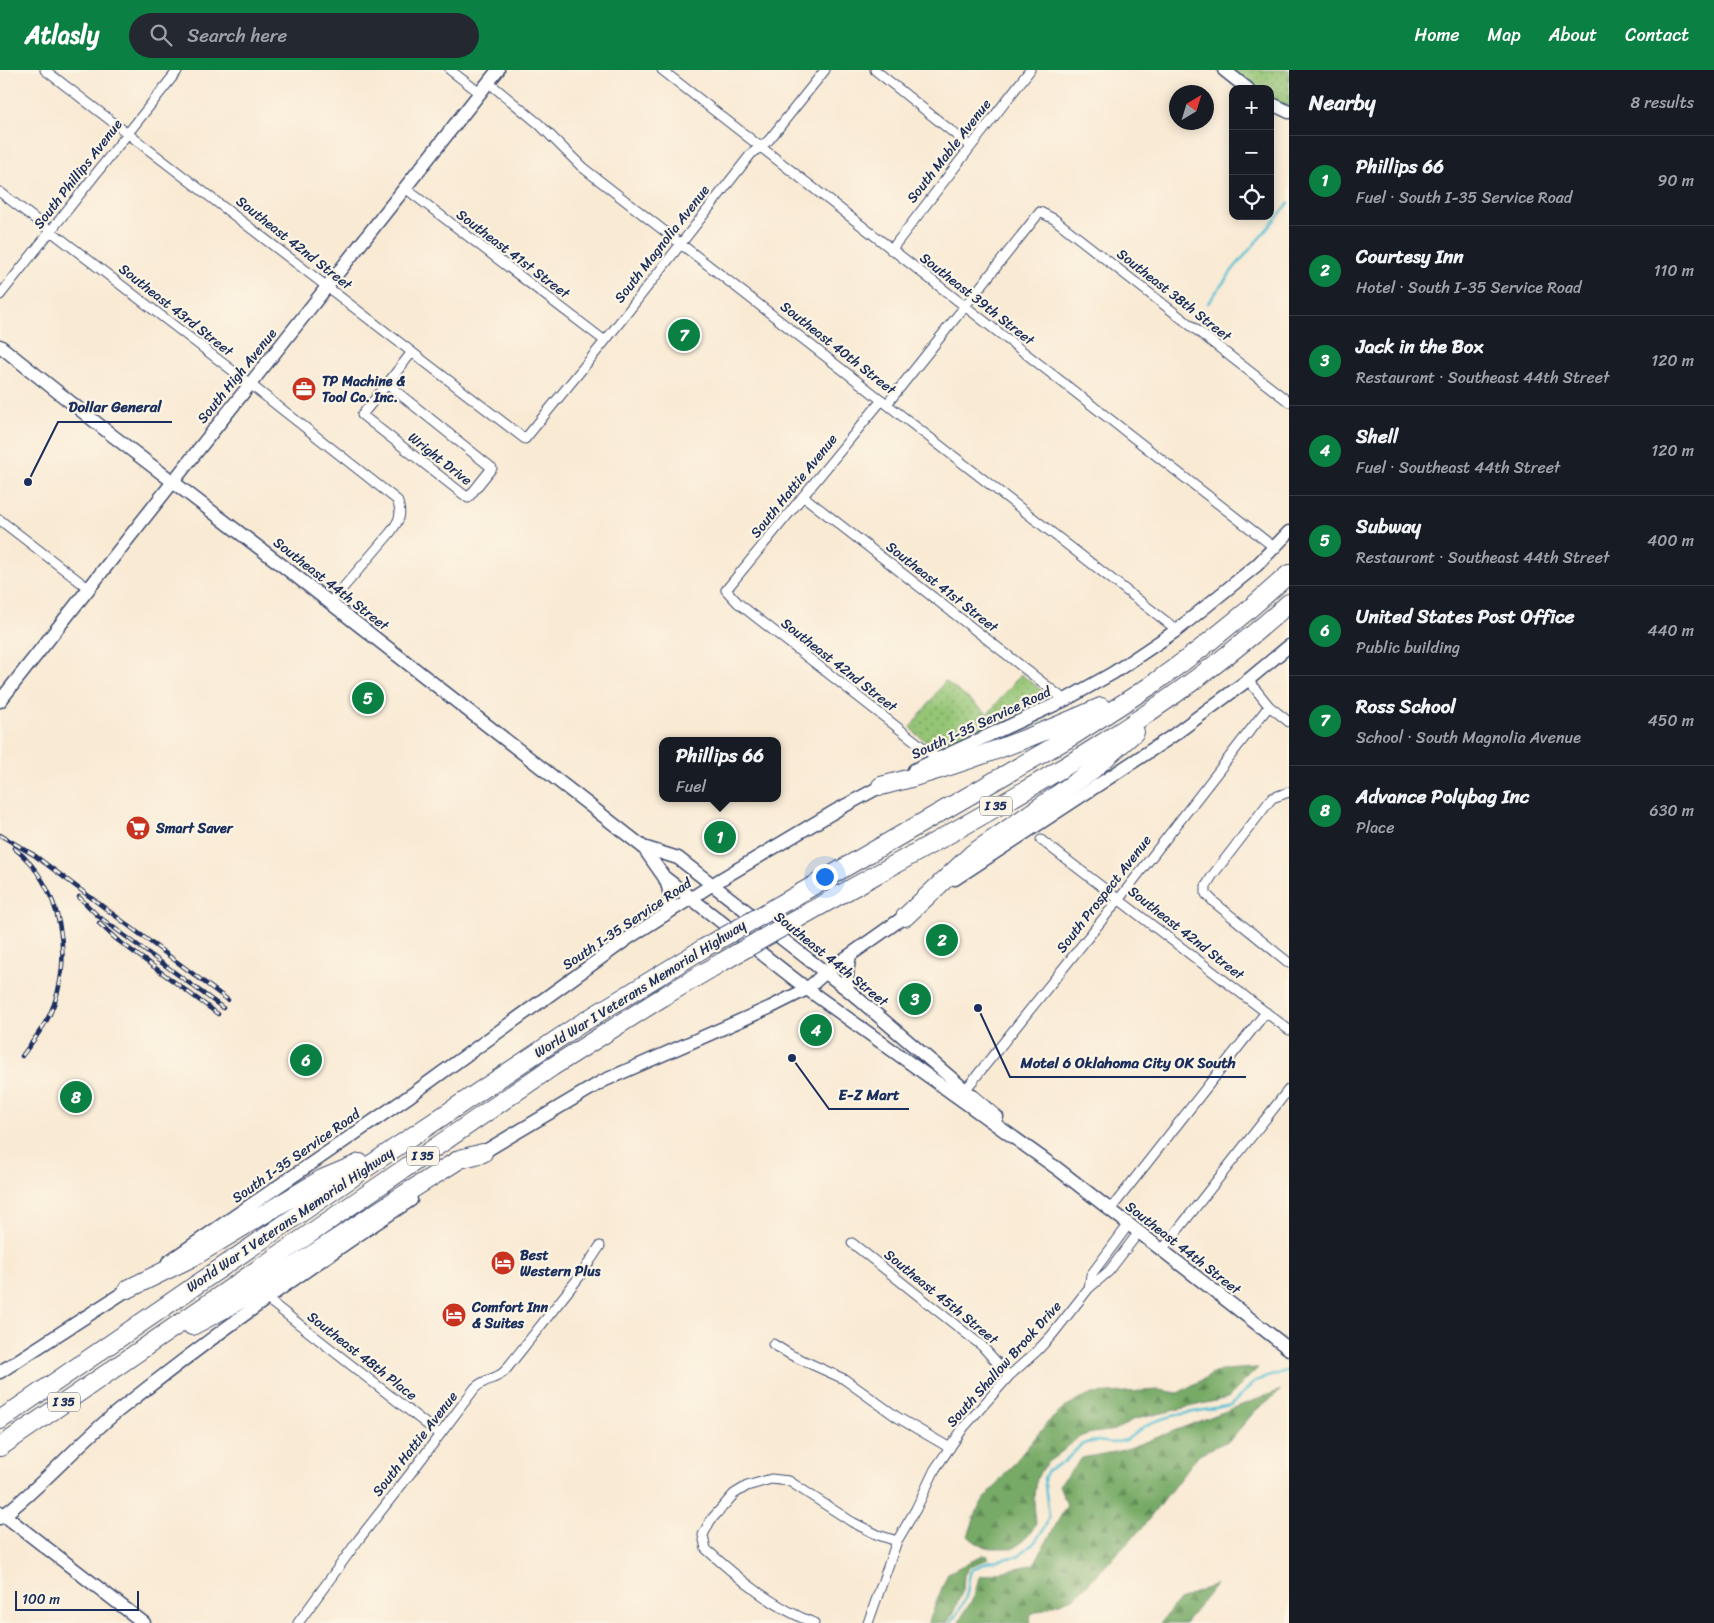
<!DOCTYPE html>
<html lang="en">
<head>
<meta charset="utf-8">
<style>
	:root { --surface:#171b24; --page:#242831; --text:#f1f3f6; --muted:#9ea1a6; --line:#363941; --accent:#0b8043 }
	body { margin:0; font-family:Sriracha,sans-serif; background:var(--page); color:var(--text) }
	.controls { position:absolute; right:15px; top:15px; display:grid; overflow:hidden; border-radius:10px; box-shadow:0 2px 12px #0003 }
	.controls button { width:45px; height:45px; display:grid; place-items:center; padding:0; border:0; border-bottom:1px solid var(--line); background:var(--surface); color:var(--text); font:25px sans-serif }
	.compass { position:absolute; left:1169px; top:15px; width:45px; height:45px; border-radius:50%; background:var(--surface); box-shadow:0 2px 12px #0003; rotate:38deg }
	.scale { position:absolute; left:15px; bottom:12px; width:124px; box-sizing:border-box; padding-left:5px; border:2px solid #1b2f5e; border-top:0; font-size:14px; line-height:18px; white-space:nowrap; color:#1b2f5e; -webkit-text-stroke:4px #fcf5e5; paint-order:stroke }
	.you { position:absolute; left:824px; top:806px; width:18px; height:18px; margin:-12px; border:4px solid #fff; border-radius:50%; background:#1a73e8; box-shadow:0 0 0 8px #1a73e833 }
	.badge { display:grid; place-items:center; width:32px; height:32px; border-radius:50%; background:var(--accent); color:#fff; font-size:16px; font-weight:700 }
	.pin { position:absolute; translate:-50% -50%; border:2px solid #fff; box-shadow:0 1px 5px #0006 }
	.popup { position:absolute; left:659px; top:667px; width:122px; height:65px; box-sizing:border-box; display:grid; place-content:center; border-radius:10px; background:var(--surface); filter:drop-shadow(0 1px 4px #0005); font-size:16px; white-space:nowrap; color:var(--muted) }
	.popup b { font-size:19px; color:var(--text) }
	.popup::after { content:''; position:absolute; left:50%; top:100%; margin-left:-10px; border:10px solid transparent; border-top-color:var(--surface) }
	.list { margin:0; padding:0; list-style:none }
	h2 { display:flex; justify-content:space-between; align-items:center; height:65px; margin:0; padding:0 20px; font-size:21px }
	h2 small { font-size:16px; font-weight:400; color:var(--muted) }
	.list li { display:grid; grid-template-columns:32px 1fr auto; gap:15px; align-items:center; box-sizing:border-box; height:90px; padding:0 20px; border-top:1px solid var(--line) }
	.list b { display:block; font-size:19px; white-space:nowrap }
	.list p { margin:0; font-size:16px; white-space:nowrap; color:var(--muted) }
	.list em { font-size:16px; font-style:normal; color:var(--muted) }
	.icon { flex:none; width:28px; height:28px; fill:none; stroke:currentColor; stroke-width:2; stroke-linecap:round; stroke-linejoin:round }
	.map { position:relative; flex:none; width:1289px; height:1553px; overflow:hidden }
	header { display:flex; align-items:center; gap:30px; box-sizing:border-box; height:70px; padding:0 25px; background:var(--accent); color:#fff }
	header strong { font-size:24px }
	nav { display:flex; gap:28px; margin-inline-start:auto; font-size:18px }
	.search { width:350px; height:45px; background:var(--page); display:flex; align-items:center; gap:12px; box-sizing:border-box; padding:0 18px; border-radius:28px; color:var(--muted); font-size:19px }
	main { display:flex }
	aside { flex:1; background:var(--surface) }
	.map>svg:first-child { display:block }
	.grass { fill:url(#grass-dots); stroke:#587a6a }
	.forest { fill:url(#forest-firs); stroke:#496c62 }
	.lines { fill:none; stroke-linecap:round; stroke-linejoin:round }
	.stream { stroke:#59c1d5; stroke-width:2.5 }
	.street-casing { stroke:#3c4b70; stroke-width:11 }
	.secondary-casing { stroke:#3c4b70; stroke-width:15 }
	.highway-casing { stroke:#3c4b70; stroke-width:20 }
	.street { stroke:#fff; stroke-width:9 }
	.secondary { stroke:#fff; stroke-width:12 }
	.highway { stroke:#fff; stroke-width:18 }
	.rail-casing { stroke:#1b2f5e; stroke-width:4.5 }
	.rail { stroke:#fcf5e5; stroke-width:2.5; stroke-dasharray:8; stroke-linecap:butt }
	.highway-bridge-casing { stroke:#3c4b70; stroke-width:20; stroke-linecap:butt }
	.highway-bridge { stroke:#fff; stroke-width:18 }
	.labels { text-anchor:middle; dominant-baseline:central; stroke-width:4.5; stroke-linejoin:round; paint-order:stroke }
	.shield { fill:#fcf5e5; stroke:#5e6a86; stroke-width:1 }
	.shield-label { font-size:12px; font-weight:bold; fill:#1b2f5e }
	.street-label { font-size:14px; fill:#1b2f5e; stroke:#fcf5e5 }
	.poi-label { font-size:14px; font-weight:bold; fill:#1b2f5e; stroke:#fcf5e5; text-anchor:start }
	.leader { fill:none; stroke:#1b2f5e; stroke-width:2 }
	.callout-dot { fill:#1b2f5e; stroke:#fcf5e5; stroke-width:2 }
	.callout-label { font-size:15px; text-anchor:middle; font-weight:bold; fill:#1b2f5e; stroke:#fcf5e5; stroke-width:4.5; stroke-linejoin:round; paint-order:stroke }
</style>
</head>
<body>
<header>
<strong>Atlasly</strong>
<div class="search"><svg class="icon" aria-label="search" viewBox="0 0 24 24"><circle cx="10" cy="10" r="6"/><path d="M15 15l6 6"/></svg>Search here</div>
<nav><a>Home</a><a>Map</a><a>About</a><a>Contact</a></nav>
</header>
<main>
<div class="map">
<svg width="1289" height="1553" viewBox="0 0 1289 1553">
	<defs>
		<pattern id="grass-dots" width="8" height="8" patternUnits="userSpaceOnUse" patternTransform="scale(1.25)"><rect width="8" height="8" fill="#94c575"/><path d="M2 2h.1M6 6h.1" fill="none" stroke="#78a063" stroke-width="1.8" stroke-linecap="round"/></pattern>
		<pattern id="forest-firs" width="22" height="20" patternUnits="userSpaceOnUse" patternTransform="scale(1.25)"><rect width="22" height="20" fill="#7a6"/><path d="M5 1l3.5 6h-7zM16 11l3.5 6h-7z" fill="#618b57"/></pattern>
	</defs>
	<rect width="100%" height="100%" fill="#fcf5e5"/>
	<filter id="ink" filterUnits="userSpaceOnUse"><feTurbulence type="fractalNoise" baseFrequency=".02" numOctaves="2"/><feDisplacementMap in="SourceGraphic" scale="10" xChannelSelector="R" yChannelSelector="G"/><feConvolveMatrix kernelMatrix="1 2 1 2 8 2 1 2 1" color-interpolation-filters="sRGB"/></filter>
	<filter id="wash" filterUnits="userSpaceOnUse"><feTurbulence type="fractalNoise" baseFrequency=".0096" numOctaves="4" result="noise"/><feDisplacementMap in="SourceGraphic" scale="20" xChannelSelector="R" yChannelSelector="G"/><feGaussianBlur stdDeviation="1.12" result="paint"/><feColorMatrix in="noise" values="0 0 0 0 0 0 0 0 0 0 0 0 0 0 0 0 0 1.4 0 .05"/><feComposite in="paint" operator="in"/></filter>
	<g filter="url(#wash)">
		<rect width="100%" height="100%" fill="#f9ead4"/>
		<!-- grass -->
		<path class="grass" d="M 1229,0 L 1289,0 L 1289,37 L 1270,28 L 1270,19 L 1256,19 Z
			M 1021,604 L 1047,625 L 1042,632 L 940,680 L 916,664 L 911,657 L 945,611 L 988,644 Z"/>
		<!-- forest -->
		<path class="forest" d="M 1258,1298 L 1228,1328 L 1132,1350 C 1114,1365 1105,1359 1085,1365 C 1074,1368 1069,1377 1060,1383 C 1056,1387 1051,1389 1048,1392 C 1030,1409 1034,1433 1036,1454 L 1028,1466 L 1015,1478 C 994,1477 985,1482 968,1466 L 979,1436 L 1048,1352 L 1068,1335 L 1092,1324 L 1159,1320 L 1178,1323 L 1220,1300 Z
			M 1281,1320 L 1255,1341 L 1230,1370 L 1199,1384 L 1142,1458 L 1075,1527 L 1031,1544 L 1030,1553 L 958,1553 L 974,1527 L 979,1507 L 1034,1494 L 1067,1435 L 1059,1415 L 1082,1388 L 1124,1380 Z
			M 983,1485 L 988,1486 L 988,1489 L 970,1496 L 964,1505 L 963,1520 L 953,1543 L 947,1553 L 928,1553 L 948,1503 Z
			M 1216,1514 L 1185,1553 L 1160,1553 L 1179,1530 Z"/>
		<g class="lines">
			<!-- stream -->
			<path class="stream" d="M 1208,233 L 1235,197 L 1289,133
				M 950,1553 C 957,1544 964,1535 967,1523 C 969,1515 967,1508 972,1499 L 988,1492 L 1018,1486 L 1035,1472 L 1046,1455 L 1049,1446 L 1044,1408 L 1048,1400 L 1064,1392 L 1081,1375 L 1086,1373 L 1097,1371 L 1112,1373 L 1126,1370 L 1142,1358 L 1153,1352 L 1172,1346 L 1231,1335 L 1255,1311 L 1289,1300"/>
		</g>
	</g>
	<g filter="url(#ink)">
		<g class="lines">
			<defs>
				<path id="street" d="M 45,0 L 525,369 L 605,271 L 751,84 L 769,70 L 825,0
					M 450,0 L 480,23
					M 662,0 L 1275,478
					M 875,0 L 970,76
					M 488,12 L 539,54 L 582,97 L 1177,560
					M 405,118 L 605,271
					M 0,122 L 250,314 L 397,430 C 403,445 399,451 390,463 L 330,533
					M 891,180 L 1030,0
					M 0,225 L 178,0
					M 387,314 L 492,398 L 468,428 L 362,345 Z
					M 387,314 L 412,282
					M 882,330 L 726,520 L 738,533 L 938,689
					M 887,334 L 1040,142 L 1054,149 L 1289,332
					M 803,426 L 1065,630
					M 0,450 L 88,518
					M 1248,610 L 1269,636 L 1289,652
					M 1289,722 L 1272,728 L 1212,806 L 1206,816 L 1206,824 L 1215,833 L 1289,893
					M 1041,770 L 1289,960
					M 962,1024 L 1119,829 L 1269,636
					M 1110,1140 L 1266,942
					M 1129,1154 L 1091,1205 L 1089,1218 L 1109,1201 L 1139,1162
					M 852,1173 L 982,1276 L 1009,1306
					M 1162,1180 L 1289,1019
					M 267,1229 L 439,1364
					M 773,1274 L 791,1285 L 844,1309 L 897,1347 L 950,1378
					M 298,1553 L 359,1469 L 417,1395 L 475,1318 C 484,1309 494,1310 504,1302 L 580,1206 L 600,1176
					M 814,1553 C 774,1538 738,1508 706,1479 L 703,1465 L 710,1451 L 734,1424 L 747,1416 L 771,1409 L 789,1411 L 852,1452 L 878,1465 L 897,1471
					M 868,1553 L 897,1471 L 916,1439 L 935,1399 L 964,1357 L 1009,1306 L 1037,1281 L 1052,1265 L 1089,1218"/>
				<path id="secondary" d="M 1224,0 L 1248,19
					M 1270,33 L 1289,42
					M 0,276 L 113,366 L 283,496 L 643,777 L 664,807 L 807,919 L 1059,1100
					M 0,631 L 498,0
					M 914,700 L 1065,630 L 1113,603 L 1177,560 L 1257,495 L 1289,462
					M 643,777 L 678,788 L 848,920 L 997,1047
					M 665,809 C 671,822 671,830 666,844
					M 955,809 L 1171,667 L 1248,610 L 1289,576
					M 848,920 L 847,902 L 850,885
					M 477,1086 L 603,1011 L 771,937 L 807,919 L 826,902 L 911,842
					M 1054,1096 L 1289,1279
					M 168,1192 L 411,1025 L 630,867 L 718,811 L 837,740 L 887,713
					M 0,1302 L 135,1215
					M 0,1442 L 144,1553
					M 0,1448 C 43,1416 77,1374 118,1341 C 211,1267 311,1195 411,1130"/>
				<path id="highway" d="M 881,716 C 957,697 1029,669 1101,637
					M 785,832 L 1074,665 L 1150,616 L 1199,580 L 1246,542 L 1289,504
					M 802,846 C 970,751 1146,663 1289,533
					M 905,847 L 972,784 L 1090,702 L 1135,662
					M 128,1219 L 193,1187 L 322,1109 L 360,1093
					M 192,1256 L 226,1238 L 281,1205 L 400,1127 L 460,1089 L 483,1083
					M 0,1350 L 395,1078 L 577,956 L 704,878
					M 0,1377 L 552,997 L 666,925 L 722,892"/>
			</defs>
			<!-- street casing -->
			<use href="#street" class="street-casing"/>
			<!-- secondary casing -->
			<use href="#secondary" class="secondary-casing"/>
			<!-- highway casing -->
			<use href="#highway" class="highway-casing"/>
			<!-- street -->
			<use href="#street" class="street"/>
			<!-- secondary -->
			<use href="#secondary" class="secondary"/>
			<!-- highway -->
			<use href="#highway" class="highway"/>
			<defs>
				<path id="rail" d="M 0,765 L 34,785 L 228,930
					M 14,778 C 62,816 75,889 50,944 C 43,959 32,972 22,986
					M 79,827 L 98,846 L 223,938
					M 99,853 L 116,869 L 218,944"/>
			</defs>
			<!-- rail casing -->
			<use href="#rail" class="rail-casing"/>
			<!-- rail -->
			<use href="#rail" class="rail"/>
			<defs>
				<path id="highway-bridge" d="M 704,878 L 785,832
					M 722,892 L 802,846"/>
			</defs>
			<!-- highway-bridge casing -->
			<use href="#highway-bridge" class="highway-bridge-casing"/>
			<!-- highway-bridge -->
			<use href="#highway-bridge" class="highway-bridge"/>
		</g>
	</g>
	<!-- icons -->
	<defs>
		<symbol id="office-disc" viewBox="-11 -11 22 22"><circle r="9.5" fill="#c8321e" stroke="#fcf5e5"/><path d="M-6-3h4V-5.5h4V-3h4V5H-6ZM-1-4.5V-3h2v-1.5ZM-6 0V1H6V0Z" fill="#fff"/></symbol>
		<symbol id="supermarket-disc" viewBox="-11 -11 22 22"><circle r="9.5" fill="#c8321e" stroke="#fcf5e5"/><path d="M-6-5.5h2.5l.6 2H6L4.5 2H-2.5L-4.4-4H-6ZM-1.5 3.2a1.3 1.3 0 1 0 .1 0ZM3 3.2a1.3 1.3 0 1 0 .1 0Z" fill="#fff"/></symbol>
		<symbol id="hotel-disc" viewBox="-11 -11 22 22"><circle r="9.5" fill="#c8321e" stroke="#fcf5e5"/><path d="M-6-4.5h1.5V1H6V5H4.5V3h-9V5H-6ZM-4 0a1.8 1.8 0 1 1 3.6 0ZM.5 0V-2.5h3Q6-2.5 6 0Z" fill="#fff"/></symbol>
	</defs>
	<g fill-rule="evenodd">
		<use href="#office-disc" x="290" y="305" width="28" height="28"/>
		<use href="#supermarket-disc" x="124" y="744" width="28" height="28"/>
		<use href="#hotel-disc" x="489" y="1179" width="28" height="28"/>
		<use href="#hotel-disc" x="440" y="1231" width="28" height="28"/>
	</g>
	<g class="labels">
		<!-- shield labels -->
		<g class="shield">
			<rect x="980" y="726.5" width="32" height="19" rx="4"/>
			<rect x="407" y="1076.5" width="32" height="19" rx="4"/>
			<rect x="48" y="1322.5" width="32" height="19" rx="4"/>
		</g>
		<g class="shield-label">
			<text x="996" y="736">I 35</text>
			<text x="423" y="1086">I 35</text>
			<text x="64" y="1332">I 35</text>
		</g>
		<!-- street labels -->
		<g class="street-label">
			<text transform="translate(949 81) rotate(-52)">South Mable Avenue</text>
			<text transform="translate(78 104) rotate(-52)">South Phillips Avenue</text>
			<text transform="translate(294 173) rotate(38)">Southeast 42nd Street</text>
			<text transform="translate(662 174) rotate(-52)">South Magnolia Avenue</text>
			<text transform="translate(513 184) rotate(37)">Southeast 41st Street</text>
			<text transform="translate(1174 225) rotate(38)">Southeast 38th Street</text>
			<text transform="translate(977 229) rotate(38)">Southeast 39th Street</text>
			<text transform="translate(176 240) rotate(38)">Southeast 43rd Street</text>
			<text transform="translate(838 278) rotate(38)">Southeast 40th Street</text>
			<text transform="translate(237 306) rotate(-51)">South High Avenue</text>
			<text transform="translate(440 389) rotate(38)">Wright Drive</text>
			<text transform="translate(794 416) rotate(-51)">South Hattie Avenue</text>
			<text transform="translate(331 514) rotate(38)">Southeast 44th Street</text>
			<text transform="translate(942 517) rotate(38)">Southeast 41st Street</text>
			<text transform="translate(839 595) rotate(38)">Southeast 42nd Street</text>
			<text transform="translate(981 653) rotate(-25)">South I-35 Service Road</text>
			<text transform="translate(1104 824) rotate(-52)">South Prospect Avenue</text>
			<text transform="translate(627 854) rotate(-34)">South I-35 Service Road</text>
			<text transform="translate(1186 863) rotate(38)">Southeast 42nd Street</text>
			<text transform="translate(831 889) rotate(39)">Southeast 44th Street</text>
			<text transform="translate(640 919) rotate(-32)">World War I Veterans Memorial Highway</text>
			<text transform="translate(296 1086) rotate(-35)">South I-35 Service Road</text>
			<text transform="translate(290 1150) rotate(-34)">World War I Veterans Memorial Highway</text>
			<text transform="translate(1183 1178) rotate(38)">Southeast 44th Street</text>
			<text transform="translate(941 1227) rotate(39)">Southeast 45th Street</text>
			<text transform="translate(362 1286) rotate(38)">Southeast 48th Place</text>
			<text transform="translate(1004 1294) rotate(-48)">South Shallow Brook Drive</text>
			<text transform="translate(415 1374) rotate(-52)">South Hattie Avenue</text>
		</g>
		<!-- poi labels -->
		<g class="poi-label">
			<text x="322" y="311">TP Machine &amp;<tspan x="322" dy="16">Tool Co. Inc.</tspan></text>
			<text x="156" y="758">Smart Saver</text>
			<text x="520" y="1185">Best<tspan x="520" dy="16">Western Plus</tspan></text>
			<text x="472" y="1237">Comfort Inn<tspan x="472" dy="16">&amp; Suites</tspan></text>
		</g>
	</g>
	<!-- callouts -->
	<path class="leader" d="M28 412L58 352H172M978 938L1010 1007H1246M792 988L829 1039H909"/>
	<g class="callout-dot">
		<circle cx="28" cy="412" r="5"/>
		<circle cx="978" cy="938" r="5"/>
		<circle cx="792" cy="988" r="5"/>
	</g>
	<g class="callout-label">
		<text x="115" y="342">Dollar General</text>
		<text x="1128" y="998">Motel 6 Oklahoma City OK South</text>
		<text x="869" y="1030">E-Z Mart</text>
	</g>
</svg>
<div class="controls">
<button>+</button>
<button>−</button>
<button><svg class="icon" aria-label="locate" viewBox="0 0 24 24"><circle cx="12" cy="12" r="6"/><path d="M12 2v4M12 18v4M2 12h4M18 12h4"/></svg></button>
</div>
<svg class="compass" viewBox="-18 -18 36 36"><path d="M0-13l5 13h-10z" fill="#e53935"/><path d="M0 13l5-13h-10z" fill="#9ea1a6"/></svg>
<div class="scale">100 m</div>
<div class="you"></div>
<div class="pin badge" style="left:720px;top:767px">1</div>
<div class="popup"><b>Phillips 66</b>Fuel</div>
<div class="pin badge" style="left:942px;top:870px">2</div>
<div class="pin badge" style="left:915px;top:929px">3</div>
<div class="pin badge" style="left:816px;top:960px">4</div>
<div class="pin badge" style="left:368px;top:628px">5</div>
<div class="pin badge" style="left:306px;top:990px">6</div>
<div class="pin badge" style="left:684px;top:265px">7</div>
<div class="pin badge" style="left:76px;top:1027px">8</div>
</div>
<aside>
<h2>Nearby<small>8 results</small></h2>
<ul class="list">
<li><span class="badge">1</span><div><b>Phillips 66</b><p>Fuel · South I-35 Service Road</p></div><em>90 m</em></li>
<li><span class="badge">2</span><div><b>Courtesy Inn</b><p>Hotel · South I-35 Service Road</p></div><em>110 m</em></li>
<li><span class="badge">3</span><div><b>Jack in the Box</b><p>Restaurant · Southeast 44th Street</p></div><em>120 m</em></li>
<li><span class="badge">4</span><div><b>Shell</b><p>Fuel · Southeast 44th Street</p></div><em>120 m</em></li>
<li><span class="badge">5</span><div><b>Subway</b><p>Restaurant · Southeast 44th Street</p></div><em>400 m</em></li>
<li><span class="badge">6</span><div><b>United States Post Office</b><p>Public building</p></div><em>440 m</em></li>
<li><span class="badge">7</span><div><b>Ross School</b><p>School · South Magnolia Avenue</p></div><em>450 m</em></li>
<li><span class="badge">8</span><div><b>Advance Polybag Inc</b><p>Place</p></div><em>630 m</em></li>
</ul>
</aside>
</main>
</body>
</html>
